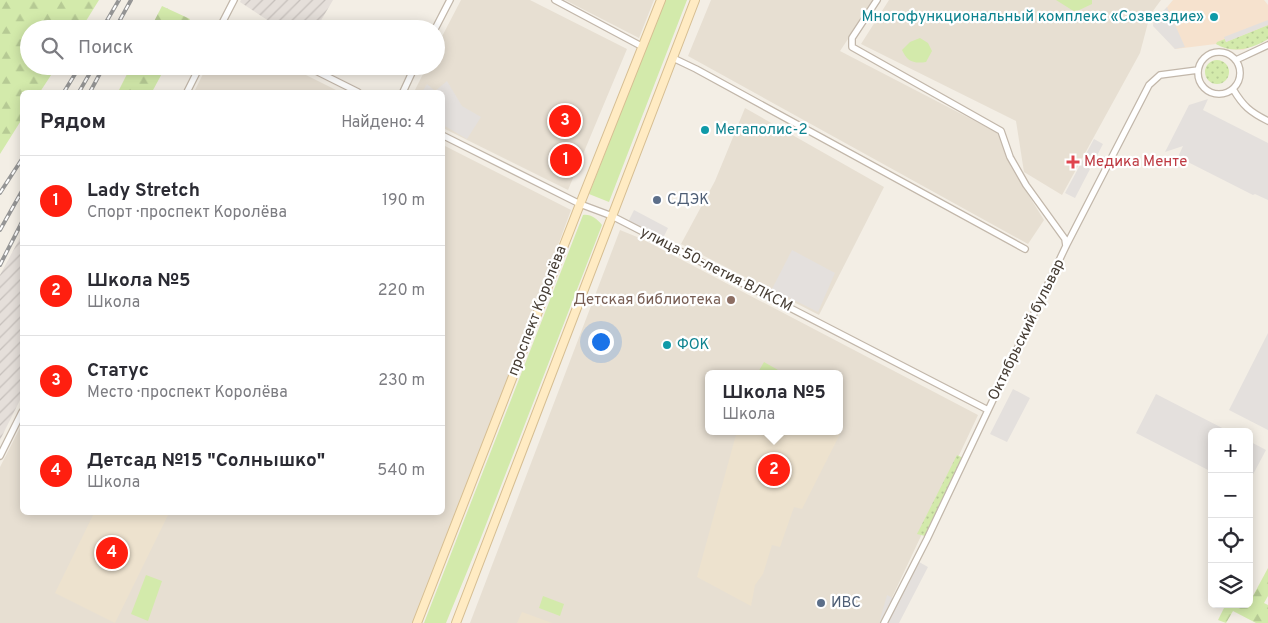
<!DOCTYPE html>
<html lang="ru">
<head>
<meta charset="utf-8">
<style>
	:root { --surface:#fff; --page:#f7f7f7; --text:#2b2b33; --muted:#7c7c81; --line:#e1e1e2; --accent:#ff1f10 }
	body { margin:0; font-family:Overpass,sans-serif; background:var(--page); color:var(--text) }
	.controls { position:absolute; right:15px; bottom:15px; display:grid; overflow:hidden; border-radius:8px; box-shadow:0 2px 12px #0003 }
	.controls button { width:45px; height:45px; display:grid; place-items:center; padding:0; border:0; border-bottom:1px solid var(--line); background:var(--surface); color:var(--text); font:25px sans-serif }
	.you { position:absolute; left:600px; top:341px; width:18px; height:18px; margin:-12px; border:4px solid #fff; border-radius:50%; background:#1a73e8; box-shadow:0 0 0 8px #1a73e833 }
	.badge { display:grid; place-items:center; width:32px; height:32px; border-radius:50%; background:var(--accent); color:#fff; font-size:16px; font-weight:700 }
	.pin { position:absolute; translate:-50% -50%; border:2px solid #fff; box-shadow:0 1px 5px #0006 }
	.popup { position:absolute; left:705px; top:370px; width:138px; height:65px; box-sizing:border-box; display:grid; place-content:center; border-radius:8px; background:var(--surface); filter:drop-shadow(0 1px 4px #0005); font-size:16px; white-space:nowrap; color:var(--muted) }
	.popup b { font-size:19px; color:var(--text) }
	.popup::after { content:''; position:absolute; left:50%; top:100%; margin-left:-10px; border:10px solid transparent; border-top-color:var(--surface) }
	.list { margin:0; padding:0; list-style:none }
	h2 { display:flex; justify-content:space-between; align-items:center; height:65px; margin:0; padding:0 20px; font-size:21px }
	h2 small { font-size:16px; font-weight:400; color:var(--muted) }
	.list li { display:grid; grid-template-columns:32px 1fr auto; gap:15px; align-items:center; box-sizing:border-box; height:90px; padding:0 20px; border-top:1px solid var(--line) }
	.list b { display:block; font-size:19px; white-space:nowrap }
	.list p { margin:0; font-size:16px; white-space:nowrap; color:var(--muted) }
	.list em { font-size:16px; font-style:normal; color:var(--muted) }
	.icon { flex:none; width:28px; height:28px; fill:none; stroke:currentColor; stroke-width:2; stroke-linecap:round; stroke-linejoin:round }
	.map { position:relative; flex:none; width:1268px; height:623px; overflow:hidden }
	.search { position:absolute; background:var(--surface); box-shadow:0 2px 12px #0003; left:20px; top:20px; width:425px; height:55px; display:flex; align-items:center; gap:12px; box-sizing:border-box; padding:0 18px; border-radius:28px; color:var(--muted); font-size:19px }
	.panel { position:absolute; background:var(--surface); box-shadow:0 2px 12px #0003; left:20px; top:90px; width:425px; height:425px; border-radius:8px }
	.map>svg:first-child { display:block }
	.residential { fill:#e7dfd2; fill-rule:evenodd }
	.commercial { fill:#f6e2ce }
	.industrial { fill:url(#industrial-furrows) }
	.education { fill:#ede2ce }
	.grass { fill:url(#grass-dots) }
	.forest { fill:url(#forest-firs) }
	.park { fill:#d3eaab }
	.parking { fill:#e4e0dd }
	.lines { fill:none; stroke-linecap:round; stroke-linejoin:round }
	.street-casing { stroke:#c2b7aa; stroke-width:8 }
	.secondary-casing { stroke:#d6be92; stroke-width:10 }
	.street { stroke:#fff; stroke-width:5.5 }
	.secondary { stroke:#ffebc3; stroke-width:8 }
	.rail-casing { stroke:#959595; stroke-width:4 }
	.rail { stroke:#fff; stroke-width:2; stroke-dasharray:5.5; stroke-linecap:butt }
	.culture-dot { fill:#0f9aa8; stroke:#fff; stroke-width:2 }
	.health-dot { fill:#e0444e; stroke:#fff; stroke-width:2 }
	.service-dot { fill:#5c6f8a; stroke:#fff; stroke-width:2 }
	.education-dot { fill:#8d6e63; stroke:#fff; stroke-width:2 }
	.labels { text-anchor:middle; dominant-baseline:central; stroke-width:4.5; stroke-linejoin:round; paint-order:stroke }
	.culture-label { font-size:15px; fill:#0d838f; stroke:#fff; text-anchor:start }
	.health-label { font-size:15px; fill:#be3a42; stroke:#fff; text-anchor:start }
	.service-label { font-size:15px; fill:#4e5e75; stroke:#fff; text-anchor:start }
	.street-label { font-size:15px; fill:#463d34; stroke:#fff }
	.education-label { font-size:15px; fill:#785e54; stroke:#fff; text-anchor:end }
</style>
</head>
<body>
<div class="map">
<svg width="1268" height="623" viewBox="0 0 1268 623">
	<defs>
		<pattern id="industrial-furrows" width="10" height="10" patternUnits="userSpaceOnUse" patternTransform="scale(1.25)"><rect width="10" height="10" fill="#e5dfda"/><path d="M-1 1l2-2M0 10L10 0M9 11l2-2" fill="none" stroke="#c6c0bc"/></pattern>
		<pattern id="grass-dots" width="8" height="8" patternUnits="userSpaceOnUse" patternTransform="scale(1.25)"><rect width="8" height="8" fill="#d3eaab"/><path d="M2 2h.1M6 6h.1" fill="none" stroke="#b6ca94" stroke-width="1.8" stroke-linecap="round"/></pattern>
		<pattern id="forest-firs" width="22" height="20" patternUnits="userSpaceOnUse" patternTransform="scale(1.25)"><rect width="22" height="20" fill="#d3eaab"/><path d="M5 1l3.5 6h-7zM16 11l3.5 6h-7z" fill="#b6ca94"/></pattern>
	</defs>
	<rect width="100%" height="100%" fill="#f3eee5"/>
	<!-- residential -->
	<path class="residential" d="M 461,0 L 530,0 L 627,49 L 568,190 L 443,128 L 442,92 L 414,92 L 427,66 L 436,66 L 436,48 Z
		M 565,0 L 654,0 L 639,38 Z
		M 711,0 L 874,0 L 840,51 L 1000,134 L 1011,167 L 1044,220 L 1028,244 L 688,56 Z
		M 889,0 L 1161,0 L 1150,15 L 1140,53 L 1062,195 L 1024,172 L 1016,121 L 861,44 Z
		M 207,66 L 288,66 L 340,92 L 194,92 Z
		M 745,108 L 884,187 L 819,315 L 681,244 L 715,181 Z
		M 443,145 L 571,210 L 533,313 L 414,623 L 0,623 L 0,467 L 22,424 L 22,512 L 442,512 Z
		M 620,230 L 642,239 L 978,415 L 880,623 L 470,623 ZM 709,374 L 839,374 L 839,431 L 709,431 Z"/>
	<!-- commercial -->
	<path class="commercial" d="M 1173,0 L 1264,0 L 1268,5 L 1268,39 L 1243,50 L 1229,49 L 1216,44 L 1175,49 L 1153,24 Z"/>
	<!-- industrial -->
	<path class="industrial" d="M 241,0 L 333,0 L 316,29 L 281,29 L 240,2 Z
		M 21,236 L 22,236 L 22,396 L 0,440 L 0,275 Z"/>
	<!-- education -->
	<path class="education" d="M 737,431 L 836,431 L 840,434 L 802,509 L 794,507 L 780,547 L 772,545 L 763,574 L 755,585 L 751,606 L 697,577 Z
		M 168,513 L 169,513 L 115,623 L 55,593 L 94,513 Z
		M 522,612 L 552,623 L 517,623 Z"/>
	<!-- grass -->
	<path class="grass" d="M 1268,25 L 1268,39 C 1252,49 1233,54 1216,44 L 1217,42 L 1225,39 L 1226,42 Z
		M1205 72a12 12 0 1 1 24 0a12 12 0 1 1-24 0Z
		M 957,455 L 963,458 L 925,536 L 917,534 Z"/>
	<!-- forest -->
	<path class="forest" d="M 0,0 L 99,0 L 81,29 L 29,29 L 29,66 L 57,66 L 40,92 L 22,92 L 22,119 L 0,154 Z
		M 162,6 L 190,19 L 185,29 L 150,29 Z
		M 131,66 L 166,66 L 152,92 L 118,92 Z
		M 1268,568 L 1268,596 L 1264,603 L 1268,605 L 1268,623 L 1256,623 L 1233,611 L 1226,623 L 1218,620 L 1226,604 L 1242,604 L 1247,607 Z"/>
	<!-- park -->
	<path class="park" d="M 665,0 L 687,0 L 609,202 L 589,194 Z
		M 1056,0 L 1092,0 L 1092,4 L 1075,12 Z
		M 920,38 L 928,43 L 932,51 L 926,62 C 913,64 907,61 902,50 L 910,42 Z
		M 583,215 C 591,214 597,219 602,225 L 480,540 L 446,623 L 424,623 Z
		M 764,362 L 785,374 L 757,374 Z
		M 146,575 L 162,581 L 148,621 L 131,614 Z
		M 543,596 L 564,604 L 560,616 L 539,608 Z"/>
	<!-- parking -->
	<path class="parking" d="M 1167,7 L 1185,47 L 1175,49 L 1153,26 L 1154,21 Z
		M 1268,20 L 1268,25 L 1226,42 L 1224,37 Z
		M 447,81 L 462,106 L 481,117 L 467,139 L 443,125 L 442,92 L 422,92 L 427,84 L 435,91 Z
		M 1208,99 L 1203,110 L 1268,143 L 1268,200 L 1255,194 L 1253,195 L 1178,157 L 1183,146 L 1165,152 L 1189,105 Z
		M 1094,139 L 1103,144 L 1075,198 L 1065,193 Z
		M 634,210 L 668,228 L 662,240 L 628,222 Z
		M 792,250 L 835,273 L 818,312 L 772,289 Z
		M 1268,333 L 1268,430 L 1229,410 Z
		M 1013,389 L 1030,398 L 1007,442 L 990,434 Z
		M 1156,394 L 1230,432 L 1212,432 L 1212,472 L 1136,433 Z
		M 1249,441 L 1266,450 L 1249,482 Z
		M 919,562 L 928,567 L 899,623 L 886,623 Z
		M 887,595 L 893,598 L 879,623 Z"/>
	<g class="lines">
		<defs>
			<path id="street" d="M 555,0 L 643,47
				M 877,0 L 852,38 L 852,47 L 1001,131 L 1010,157 L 1026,185 L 1065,239 L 1066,246
				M 222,24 L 231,29
				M 219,29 L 234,0
				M 435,29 L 450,0
				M1198 73a21 21 0 1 1 42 0a21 21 0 1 1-42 0Z
				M 673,58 L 696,69 L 1025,249
				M 1236,60 L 1268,45
				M 306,66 L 358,92
				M 1233,89 C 1243,106 1250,112 1268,121
				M 187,92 L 200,66
				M 403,92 L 415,66
				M 442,135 L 580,204 L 612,216 L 988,410
				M 0,456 L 22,412
				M 884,623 L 927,539 L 1066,246 L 1149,85 L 1160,75 L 1198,70"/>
			<path id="secondary" d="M 417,623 L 580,204 L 661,0
				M 456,623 L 695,0"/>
		</defs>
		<!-- street casing -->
		<use href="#street" class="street-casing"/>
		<!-- secondary casing -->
		<use href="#secondary" class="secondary-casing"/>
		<!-- street -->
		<use href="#street" class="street"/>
		<!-- secondary -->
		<use href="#secondary" class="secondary"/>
		<defs>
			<path id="rail" d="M 102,29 L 119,0
				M 115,29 L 131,0
				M 64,92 L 80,66
				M 79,92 L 94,66
				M 90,92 L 104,66
				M 0,193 L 22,159
				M 0,230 L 22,191
				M 0,265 L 22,222"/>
		</defs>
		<!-- rail casing -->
		<use href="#rail" class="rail-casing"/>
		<!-- rail -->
		<use href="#rail" class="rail"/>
	</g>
	<!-- markers -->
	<g class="culture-dot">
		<circle cx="1214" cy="17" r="5"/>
		<circle cx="705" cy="130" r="5"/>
		<circle cx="667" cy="345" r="5"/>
	</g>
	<path class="health-dot" d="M1070.5 154.5h5v5h5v5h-5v5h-5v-5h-5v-5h5z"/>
	<g class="service-dot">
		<circle cx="657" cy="200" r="5"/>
		<circle cx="821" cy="603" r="5"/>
	</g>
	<circle class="education-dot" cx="731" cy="300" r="5"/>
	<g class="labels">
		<!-- culture labels -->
		<g class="culture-label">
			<text x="1204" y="17" text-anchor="end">Многофункциональный комплекс «Созвездие»</text>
			<text x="715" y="130">Мегаполис-2</text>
			<text x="677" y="345">ФОК</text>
		</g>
		<!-- health labels -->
		<g class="health-label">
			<text x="1084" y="162">Медика Менте</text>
		</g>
		<!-- service labels -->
		<g class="service-label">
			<text x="667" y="200">СДЭК</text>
			<text x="831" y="603">ИВС</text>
		</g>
		<!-- street labels -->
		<g class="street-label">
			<text transform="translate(716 270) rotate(27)">улица 50-летия ВЛКСМ</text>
			<text transform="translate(538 311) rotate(-69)">проспект Королёва</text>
			<text transform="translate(1027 330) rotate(-64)">Октябрьский бульвар</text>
		</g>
		<!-- education labels -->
		<g class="education-label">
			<text x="721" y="300">Детская библиотека</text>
		</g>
	</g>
</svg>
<div class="controls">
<button>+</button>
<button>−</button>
<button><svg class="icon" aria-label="locate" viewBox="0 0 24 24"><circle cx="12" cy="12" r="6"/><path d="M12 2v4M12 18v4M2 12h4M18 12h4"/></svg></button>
<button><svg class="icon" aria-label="layers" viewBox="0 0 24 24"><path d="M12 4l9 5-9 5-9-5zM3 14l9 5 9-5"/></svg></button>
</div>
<div class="you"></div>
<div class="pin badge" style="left:566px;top:160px">1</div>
<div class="pin badge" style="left:774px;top:470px">2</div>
<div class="popup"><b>Школа №5</b>Школа</div>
<div class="pin badge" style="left:565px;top:121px">3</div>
<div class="pin badge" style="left:112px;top:553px">4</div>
<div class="search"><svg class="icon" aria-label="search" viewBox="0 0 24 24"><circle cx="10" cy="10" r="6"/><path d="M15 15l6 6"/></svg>Поиск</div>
<section class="panel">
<h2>Рядом<small>Найдено: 4</small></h2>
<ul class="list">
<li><span class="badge">1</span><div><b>Lady Stretch</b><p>Спорт · проспект Королёва</p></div><em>190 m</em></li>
<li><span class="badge">2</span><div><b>Школа №5</b><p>Школа</p></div><em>220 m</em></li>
<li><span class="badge">3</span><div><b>Статус</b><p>Место · проспект Королёва</p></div><em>230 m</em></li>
<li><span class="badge">4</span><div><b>Детсад №15 &quot;Солнышко&quot;</b><p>Школа</p></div><em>540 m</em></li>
</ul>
</section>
</div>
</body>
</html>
